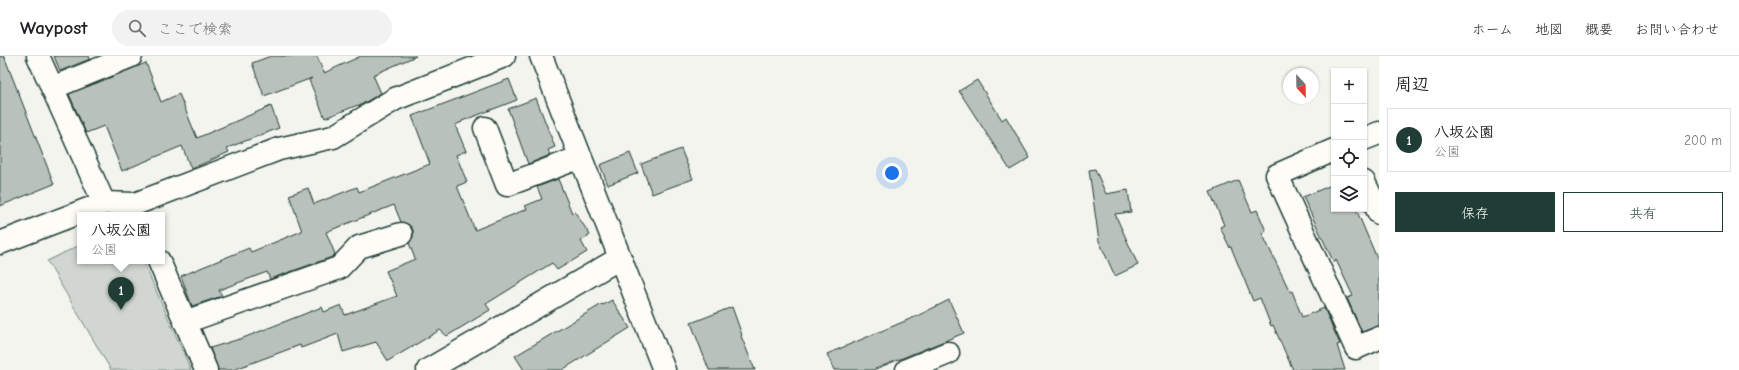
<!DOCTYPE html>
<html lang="ja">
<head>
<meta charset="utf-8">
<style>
	:root { --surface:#fff; --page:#f2f2f2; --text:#202124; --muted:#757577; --line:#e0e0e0; --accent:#1f3d34 }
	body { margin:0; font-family:"Comic Neue","Klee One",sans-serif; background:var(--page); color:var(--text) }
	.controls { position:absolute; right:12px; top:12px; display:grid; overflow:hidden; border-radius:0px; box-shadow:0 1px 3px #0004 }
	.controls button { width:36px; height:36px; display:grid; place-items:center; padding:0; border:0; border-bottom:1px solid var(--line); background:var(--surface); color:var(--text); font:20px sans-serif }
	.compass { position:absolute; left:1283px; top:12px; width:36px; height:36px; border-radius:50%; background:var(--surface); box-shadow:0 1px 3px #0004; rotate:158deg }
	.you { position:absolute; left:892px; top:117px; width:14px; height:14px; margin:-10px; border:3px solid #fff; border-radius:50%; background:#1a73e8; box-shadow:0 0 0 6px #1a73e833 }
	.badge { display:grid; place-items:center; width:26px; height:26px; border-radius:50%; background:var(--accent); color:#fff; font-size:13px; font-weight:700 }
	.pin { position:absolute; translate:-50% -33px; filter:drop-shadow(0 1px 2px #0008) }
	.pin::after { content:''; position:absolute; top:21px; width:14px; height:12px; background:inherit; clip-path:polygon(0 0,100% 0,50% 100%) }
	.popup { position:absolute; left:77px; top:156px; width:88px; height:52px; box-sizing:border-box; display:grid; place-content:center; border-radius:0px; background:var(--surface); filter:drop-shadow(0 1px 3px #0005); font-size:13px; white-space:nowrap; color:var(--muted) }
	.popup b { font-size:15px; color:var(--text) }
	.popup::after { content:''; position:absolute; left:50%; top:100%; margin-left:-8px; border:8px solid transparent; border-top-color:var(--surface) }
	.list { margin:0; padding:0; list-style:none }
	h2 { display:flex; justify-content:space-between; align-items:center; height:52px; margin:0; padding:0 16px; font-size:17px }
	h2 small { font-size:13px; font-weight:400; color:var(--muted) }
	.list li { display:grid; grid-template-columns:26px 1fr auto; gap:12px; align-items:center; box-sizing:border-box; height:64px; margin:0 8px 8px; padding:0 8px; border:1px solid var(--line); border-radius:0px }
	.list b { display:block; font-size:15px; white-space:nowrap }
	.list p { margin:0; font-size:13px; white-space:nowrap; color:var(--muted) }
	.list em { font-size:13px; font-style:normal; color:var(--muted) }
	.actions { display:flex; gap:8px; padding:12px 16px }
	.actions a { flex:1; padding:9px 0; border:1px solid var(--accent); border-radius:0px; text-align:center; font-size:14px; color:var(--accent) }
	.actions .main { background:var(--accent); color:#fff }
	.icon { flex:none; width:22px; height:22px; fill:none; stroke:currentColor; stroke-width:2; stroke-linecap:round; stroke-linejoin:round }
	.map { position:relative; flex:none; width:1379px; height:314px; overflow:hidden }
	header { display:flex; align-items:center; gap:24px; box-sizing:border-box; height:56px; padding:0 20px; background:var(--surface); border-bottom:1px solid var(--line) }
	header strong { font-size:19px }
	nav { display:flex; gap:22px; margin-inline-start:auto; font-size:14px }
	.search { width:280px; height:36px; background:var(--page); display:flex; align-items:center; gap:10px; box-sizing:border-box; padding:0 14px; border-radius:22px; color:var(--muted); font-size:15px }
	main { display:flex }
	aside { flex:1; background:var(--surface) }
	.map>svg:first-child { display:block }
	.green { fill:#d1d6d1; stroke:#788a82 }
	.building { fill:#b9c1bb; stroke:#1f3d34 }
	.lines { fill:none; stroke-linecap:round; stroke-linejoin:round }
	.minor-casing { stroke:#1f3d34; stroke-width:25 }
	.minor { stroke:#fdfcf7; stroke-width:22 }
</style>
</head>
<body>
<header>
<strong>Waypost</strong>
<div class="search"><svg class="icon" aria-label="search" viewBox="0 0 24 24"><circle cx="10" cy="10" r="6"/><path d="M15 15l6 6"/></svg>ここで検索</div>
<nav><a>ホーム</a><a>地図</a><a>概要</a><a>お問い合わせ</a></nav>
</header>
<main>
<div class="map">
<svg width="1379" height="314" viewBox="0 0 1379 314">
	<rect width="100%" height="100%" fill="#f4f4ef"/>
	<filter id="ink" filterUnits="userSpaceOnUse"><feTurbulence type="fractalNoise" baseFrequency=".025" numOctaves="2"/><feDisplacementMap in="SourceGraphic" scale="8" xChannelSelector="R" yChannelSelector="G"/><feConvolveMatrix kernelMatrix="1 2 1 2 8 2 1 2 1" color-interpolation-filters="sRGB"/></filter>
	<g filter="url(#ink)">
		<!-- green -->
		<path class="green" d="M 80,189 L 80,205 L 143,205 L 191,314 L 111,314 L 47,205 Z"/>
		<!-- building -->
		<path class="building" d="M 0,0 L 4,0 L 54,128 L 0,150 Z
			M 54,0 L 89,0 L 90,3 L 60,15 Z
			M 271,0 L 317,0 L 324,17 L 361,0 L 416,0 L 373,19 L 381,37 L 359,50 L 358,49 L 325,62 L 309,24 L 312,22 L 264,40 L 252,7 Z
			M 146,7 L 161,46 L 179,38 L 197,82 L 271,50 L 279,72 L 227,92 L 229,96 L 191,113 L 182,90 L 122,115 L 104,70 L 86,77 L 69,38 Z
			M 509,23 L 517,44 L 462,65 L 462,66 L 455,69 L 466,95 L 456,99 L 467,126 L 457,130 L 475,174 L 527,153 L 525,150 L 542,143 L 537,131 L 558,123 L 572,157 L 575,156 L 590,179 L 581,185 L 587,196 L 557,214 L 552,207 L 486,248 L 490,254 L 447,280 L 440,274 L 388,305 L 376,286 L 343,296 L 338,278 L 301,292 L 300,289 L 233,314 L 218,314 L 210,292 L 243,282 L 322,251 L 324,256 L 341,249 L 345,259 L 397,240 L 386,215 L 415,203 L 409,187 L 413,181 L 413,174 L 409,169 L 401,166 L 394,149 L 326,176 L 335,198 L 332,201 L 270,223 L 267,216 L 219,234 L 222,240 L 192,250 L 181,220 L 249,192 L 251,196 L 302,175 L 289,139 L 308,132 L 314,148 L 357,131 L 359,136 L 430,108 L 412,60 Z
			M 977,24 L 1002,64 L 1006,61 L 1030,102 L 1010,114 L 959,35 Z
			M 536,42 L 555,91 L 548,94 L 550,99 L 528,108 L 508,53 Z
			M 681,93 L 693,123 L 652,138 L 641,108 Z
			M 630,97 L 638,117 L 608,129 L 600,109 Z
			M 1095,113 L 1106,138 L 1128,134 L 1131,156 L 1115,158 L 1138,209 L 1115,220 L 1099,185 L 1089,114 Z
			M 1238,124 L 1252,156 L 1257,154 L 1266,175 L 1262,177 L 1290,236 L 1292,235 L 1302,261 L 1324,252 L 1340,288 L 1337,289 L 1345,314 L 1293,314 L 1273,269 L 1271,270 L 1260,242 L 1253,245 L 1231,191 L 1230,192 L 1220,171 L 1224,169 L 1210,136 Z
			M 1334,128 L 1334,153 L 1356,153 L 1379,207 L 1379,270 L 1362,276 L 1347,242 L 1353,240 L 1336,204 L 1334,207 L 1303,141 Z
			M 612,244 L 630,272 L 562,314 L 524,314 L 515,300 L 602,248 L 603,249 Z
			M 949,244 L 964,277 L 873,314 L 834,314 L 827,298 L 917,260 Z
			M 732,251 L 742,279 L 741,280 L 755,314 L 709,314 L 691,267 Z"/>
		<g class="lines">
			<defs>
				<path id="minor" d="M 38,0 L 104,147
					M 541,0 L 664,314
					M 52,32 L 131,0
					M 485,72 L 507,129 L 581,101
					M 1364,83 L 1379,77
					M 1334,94 L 1277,119 L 1356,292 L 1379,282
					M 1364,126 L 1379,157
					M 0,187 L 104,147 L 135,148 L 279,93 L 333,81 L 395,43 L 504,0
					M 159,205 L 206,314
					M 185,266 L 339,212 L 359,191 L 401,178
					M 428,314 L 620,202
					M 907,314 L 948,297"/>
			</defs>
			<!-- minor casing -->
			<use href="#minor" class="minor-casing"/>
			<!-- minor -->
			<use href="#minor" class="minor"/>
		</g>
	</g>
</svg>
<div class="controls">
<button>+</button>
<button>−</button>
<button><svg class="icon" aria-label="locate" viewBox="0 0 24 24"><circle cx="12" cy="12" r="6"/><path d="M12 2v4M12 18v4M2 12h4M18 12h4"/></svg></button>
<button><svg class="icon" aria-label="layers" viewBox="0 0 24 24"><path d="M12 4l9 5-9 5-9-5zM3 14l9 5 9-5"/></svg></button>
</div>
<svg class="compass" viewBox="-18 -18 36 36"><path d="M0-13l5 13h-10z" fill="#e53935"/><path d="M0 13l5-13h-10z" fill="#757577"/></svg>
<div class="you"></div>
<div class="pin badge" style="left:121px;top:254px">1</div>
<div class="popup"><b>八坂公園</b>公園</div>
</div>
<aside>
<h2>周辺<small></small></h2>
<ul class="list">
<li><span class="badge">1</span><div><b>八坂公園</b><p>公園</p></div><em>200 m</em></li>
</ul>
<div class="actions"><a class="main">保存</a><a>共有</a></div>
</aside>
</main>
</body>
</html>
